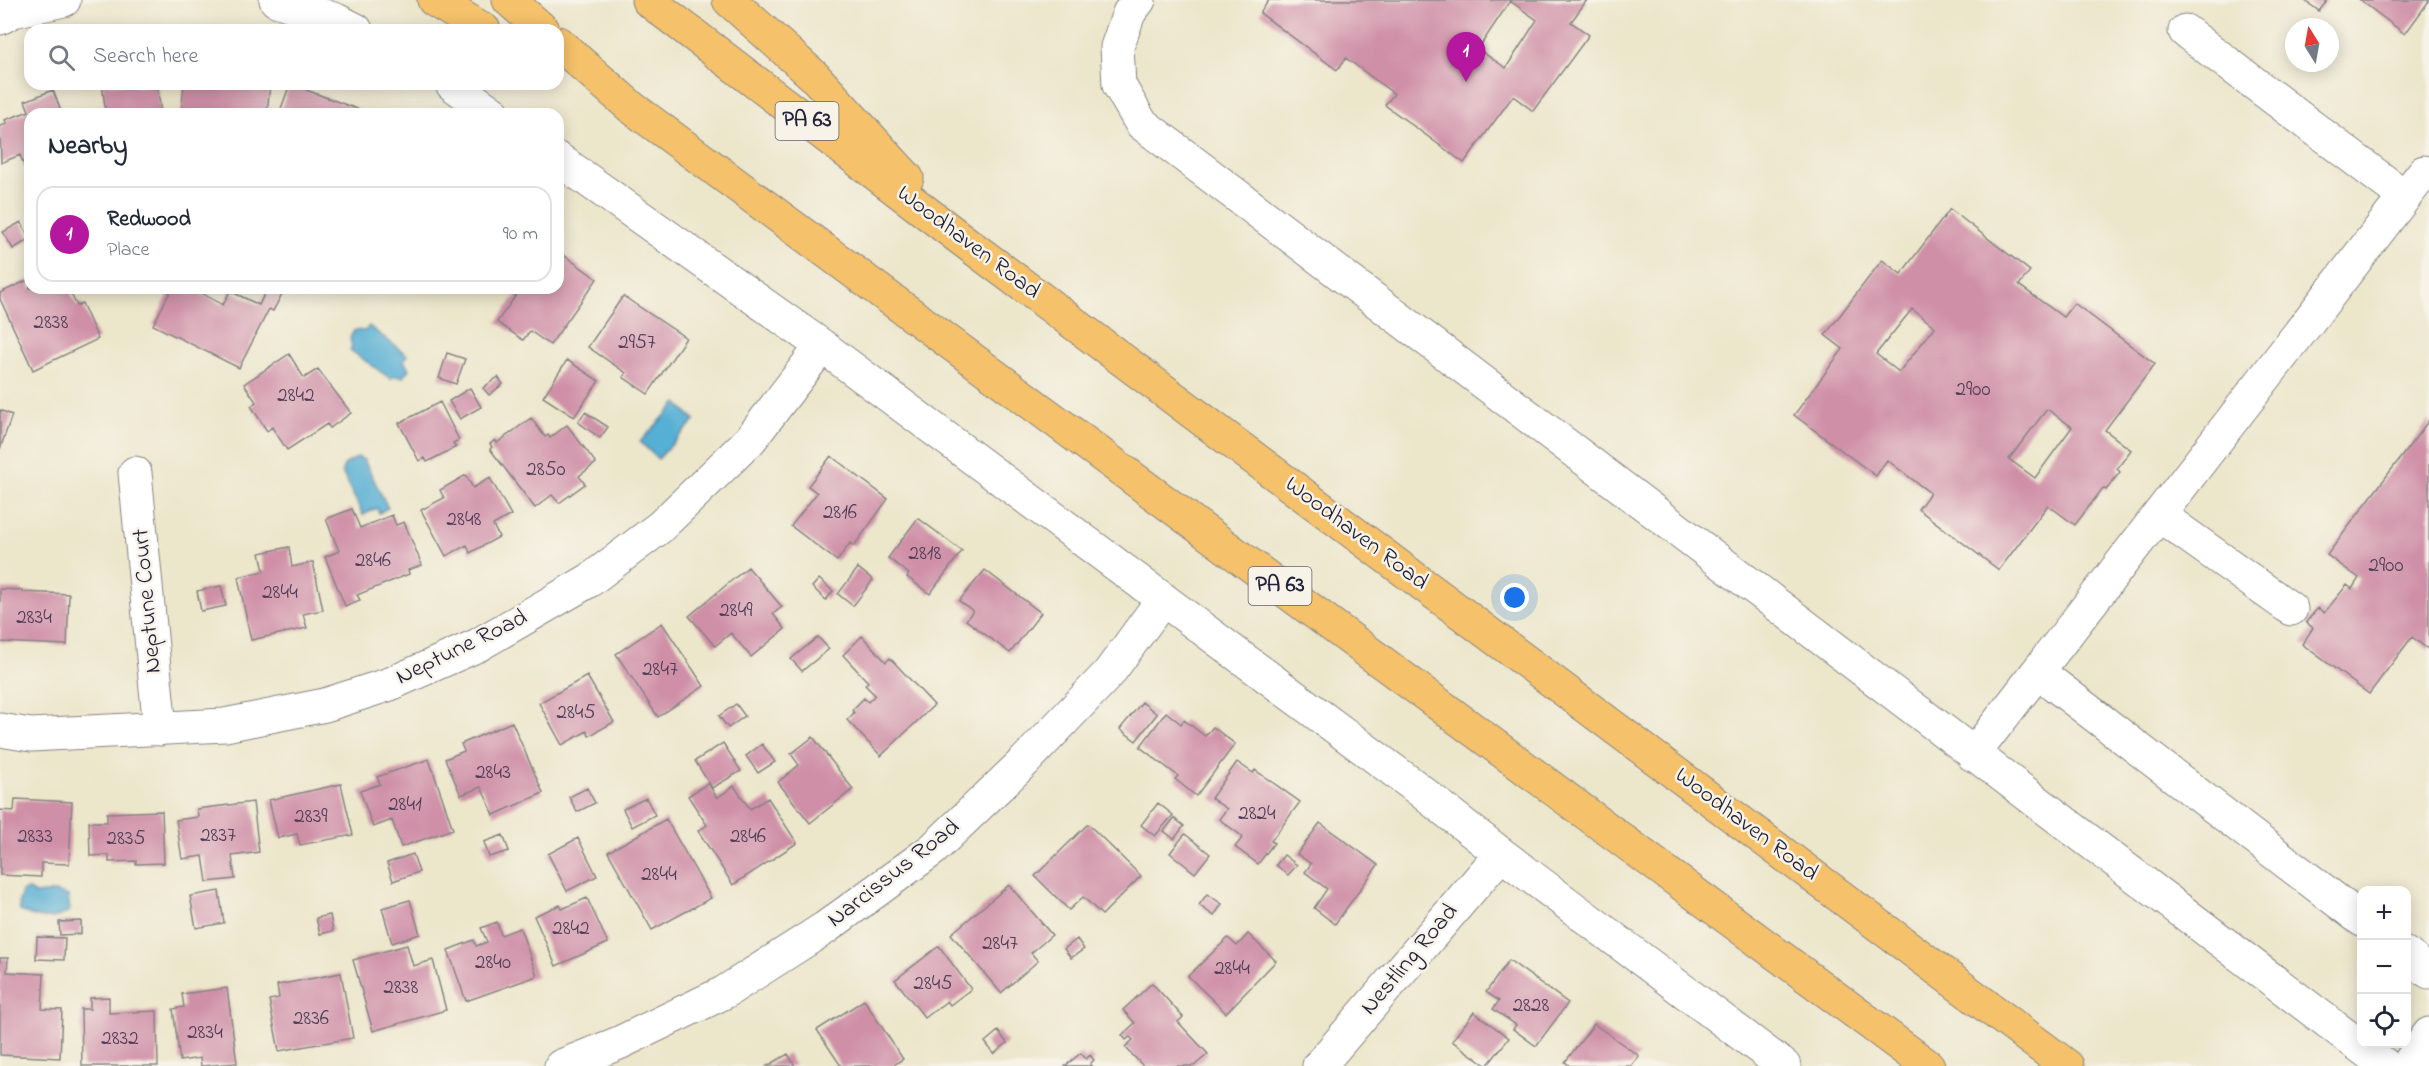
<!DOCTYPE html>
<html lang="en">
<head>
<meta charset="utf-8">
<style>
	:root { --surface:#fff; --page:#f2f2f3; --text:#1f2937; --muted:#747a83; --line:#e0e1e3; --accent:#b5179e }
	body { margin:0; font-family:"Indie Flower",sans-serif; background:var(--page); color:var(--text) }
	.controls { position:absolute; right:18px; bottom:18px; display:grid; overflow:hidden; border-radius:12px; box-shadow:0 3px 15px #0003 }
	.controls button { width:54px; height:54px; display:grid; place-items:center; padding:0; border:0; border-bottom:2px solid var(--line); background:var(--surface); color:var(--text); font:30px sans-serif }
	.compass { position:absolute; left:2285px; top:18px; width:54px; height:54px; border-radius:50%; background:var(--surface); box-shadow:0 3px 15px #0003; rotate:349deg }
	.you { position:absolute; left:1515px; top:598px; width:21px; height:21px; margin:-15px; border:4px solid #fff; border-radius:50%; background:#1a73e8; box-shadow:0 0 0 9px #1a73e833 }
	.badge { display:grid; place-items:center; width:39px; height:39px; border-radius:50%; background:var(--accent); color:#fff; font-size:20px; font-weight:700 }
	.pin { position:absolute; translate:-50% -50px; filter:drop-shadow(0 2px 3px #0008) }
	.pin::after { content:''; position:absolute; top:32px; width:21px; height:18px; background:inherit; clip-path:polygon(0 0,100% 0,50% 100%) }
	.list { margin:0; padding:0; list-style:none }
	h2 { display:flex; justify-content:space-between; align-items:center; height:78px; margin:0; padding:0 24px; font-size:26px }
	h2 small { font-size:20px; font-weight:400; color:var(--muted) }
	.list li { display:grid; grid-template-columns:39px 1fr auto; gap:18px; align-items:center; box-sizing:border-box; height:96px; margin:0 12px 12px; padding:0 12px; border:2px solid var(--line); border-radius:18px }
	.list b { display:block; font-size:22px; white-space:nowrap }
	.list p { margin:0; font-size:20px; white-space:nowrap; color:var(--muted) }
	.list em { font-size:20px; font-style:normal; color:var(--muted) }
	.icon { flex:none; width:33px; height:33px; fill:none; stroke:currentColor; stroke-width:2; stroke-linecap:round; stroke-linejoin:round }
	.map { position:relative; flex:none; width:2429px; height:1066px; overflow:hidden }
	.search { position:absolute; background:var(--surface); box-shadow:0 3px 15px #0003; left:24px; top:24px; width:540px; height:66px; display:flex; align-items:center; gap:15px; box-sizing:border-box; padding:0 21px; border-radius:18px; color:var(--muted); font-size:22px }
	.panel { position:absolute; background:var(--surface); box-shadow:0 3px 15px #0003; left:24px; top:108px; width:540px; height:186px; border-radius:18px }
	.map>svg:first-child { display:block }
	.water { fill:#57afd4; stroke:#3c6888; stroke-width:1.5 }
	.building { fill:#cf8fa7; fill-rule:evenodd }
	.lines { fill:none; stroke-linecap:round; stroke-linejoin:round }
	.minor-casing { stroke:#878483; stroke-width:35 }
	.highway-casing { stroke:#878483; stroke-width:35 }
	.minor { stroke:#fff; stroke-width:33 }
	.highway { stroke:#f5c16b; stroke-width:33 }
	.labels { text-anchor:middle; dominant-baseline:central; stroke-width:5; stroke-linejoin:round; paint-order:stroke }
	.number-label { font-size:21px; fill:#4d3d56 }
	.shield { fill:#f7f3e8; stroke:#62616f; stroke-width:1.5 }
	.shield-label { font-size:22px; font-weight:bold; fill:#22223b }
	.street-label { font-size:24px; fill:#22223b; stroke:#f7f3e8 }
</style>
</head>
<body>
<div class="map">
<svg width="2429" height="1066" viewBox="0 0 2429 1066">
	<rect width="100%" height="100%" fill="#f7f3e8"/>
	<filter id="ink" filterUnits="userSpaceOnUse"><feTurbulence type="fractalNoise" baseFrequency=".0167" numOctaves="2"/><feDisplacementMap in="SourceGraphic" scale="12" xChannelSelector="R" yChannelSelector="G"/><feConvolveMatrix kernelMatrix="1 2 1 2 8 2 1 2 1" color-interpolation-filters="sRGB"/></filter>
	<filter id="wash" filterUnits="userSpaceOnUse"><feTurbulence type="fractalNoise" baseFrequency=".008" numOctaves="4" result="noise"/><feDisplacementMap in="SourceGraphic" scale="24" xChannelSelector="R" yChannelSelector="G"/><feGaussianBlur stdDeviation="1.35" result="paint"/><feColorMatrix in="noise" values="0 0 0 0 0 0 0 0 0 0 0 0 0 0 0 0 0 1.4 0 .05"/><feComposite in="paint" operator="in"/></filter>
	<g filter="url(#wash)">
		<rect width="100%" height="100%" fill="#ece6cb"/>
		<!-- water -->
		<path class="water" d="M 369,326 L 407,355 L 404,361 L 409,369 L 403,377 L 393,376 L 391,379 L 350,350 L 352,346 C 349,339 350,335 355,330 L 365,331 Z
			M 677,403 L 695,420 L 658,459 L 640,442 Z
			M 358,457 L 364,460 L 388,508 L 379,513 L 377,508 L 363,515 L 342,472 L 344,465 Z
			M 25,890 L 30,890 L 34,894 L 56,892 L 68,896 L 70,910 C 63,918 44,920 34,916 C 29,915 25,912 20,911 L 19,901 L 22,892 Z"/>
		<g id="blocks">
			<!-- building -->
			<path class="building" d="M 1269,0 L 1587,0 L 1571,22 L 1589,35 L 1533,111 L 1513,96 L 1464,163 L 1385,105 L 1394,94 L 1346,58 L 1337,70 L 1260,13 ZM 1510,1 L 1537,20 L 1506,68 L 1478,49 Z
				M 2304,0 L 2328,0 L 2319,11 Z
				M 2360,0 L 2429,0 L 2429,1 L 2405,34 Z
				M 102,84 L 135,84 L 135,86 L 157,84 L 161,114 L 106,114 Z
				M 184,84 L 270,84 L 267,114 L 181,114 Z
				M 290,84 L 360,110 L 359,114 L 279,114 Z
				M 53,90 L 62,114 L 30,114 L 30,180 L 20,155 L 1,163 L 0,126 L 7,124 L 5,120 L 29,111 L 25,101 Z
				M 1950,209 L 2030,271 L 2019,285 L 2063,317 L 2074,303 L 2155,364 L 2105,430 L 2131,450 L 2117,469 L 2120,472 L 2106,490 L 2103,488 L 2075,525 L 2048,505 L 1999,570 L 1918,509 L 1930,493 L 1887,460 L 1876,476 L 1794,415 L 1843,349 L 1825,335 L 1882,260 L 1901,274 ZM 1912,309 L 1935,327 L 1899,372 L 1876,354 ZM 2047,409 L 2072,427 L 2035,478 L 2009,459 Z
				M 21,222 L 30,239 L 13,249 L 3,232 Z
				M 558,251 L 597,279 L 550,345 L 530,331 L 523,340 L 497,322 L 521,288 L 558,288 Z
				M 30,279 L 30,288 L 68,288 L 77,306 L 82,303 L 98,339 L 33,370 L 0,299 L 0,293 Z
				M 172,288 L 195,288 L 200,290 L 199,292 L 223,305 L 230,291 L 259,305 L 267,288 L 282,294 L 273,311 L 269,309 L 239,368 L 153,325 Z
				M 623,296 L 686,338 L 648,394 L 623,377 L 626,373 L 588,347 Z
				M 447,353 L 465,359 L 456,384 L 439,378 Z
				M 289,354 L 304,378 L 318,369 L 351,413 L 330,428 L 327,424 L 287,450 L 272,427 L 267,431 L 251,406 L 256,402 L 244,384 Z
				M 567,360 L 599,381 L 574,417 L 543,397 Z
				M 498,377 L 503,384 L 489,395 L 483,388 Z
				M 470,388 L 481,407 L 460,419 L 449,401 Z
				M 440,402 L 459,440 L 453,443 L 456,447 L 427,462 L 425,458 L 419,461 L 399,423 Z
				M 0,410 L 12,415 L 0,449 Z
				M 585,412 L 608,427 L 600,438 L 578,422 Z
				M 531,418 L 545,437 L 548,435 L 550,438 L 567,425 L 596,463 L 579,476 L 585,484 L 559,503 L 552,495 L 535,508 L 490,449 L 492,447 L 490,444 L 495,440 L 497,443 Z
				M 2429,420 L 2429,650 L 2412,637 L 2369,694 L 2302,644 L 2313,628 L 2306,622 L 2318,608 L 2324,613 L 2347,585 L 2352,589 L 2359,578 L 2327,555 Z
				M 831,456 L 888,499 L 854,546 L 850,543 L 837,561 L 791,526 L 817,493 L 808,486 Z
				M 466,475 L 473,488 L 490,478 L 511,515 L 493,525 L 499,537 L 470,553 L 467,545 L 446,556 L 421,510 L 444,498 L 440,490 Z
				M 352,509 L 360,528 L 392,515 L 396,525 L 404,522 L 422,565 L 408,570 L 409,574 L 357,595 L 360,600 L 345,606 L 325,557 L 339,551 L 326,519 Z
				M 918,518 L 962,551 L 930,594 L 907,577 L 909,574 L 888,558 Z
				M 289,547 L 292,567 L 313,562 L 323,610 L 303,614 L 307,628 L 251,640 L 238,577 L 264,571 L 260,553 Z
				M 748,567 L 782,607 L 773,614 L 785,629 L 751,657 L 731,633 L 715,646 L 689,616 Z
				M 858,568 L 873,580 L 853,606 L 838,594 Z
				M 985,570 L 1041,613 L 1010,653 L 966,620 L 973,611 L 959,601 Z
				M 819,579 L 833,591 L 826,600 L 812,587 Z
				M 221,586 L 226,606 L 201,611 L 197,591 Z
				M 0,589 L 22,590 L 22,592 L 69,594 L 67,645 L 0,642 Z
				M 662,623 L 704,686 L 658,717 L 616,654 Z
				M 862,636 L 886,662 L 890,658 L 934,705 L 881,756 L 847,720 L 854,713 L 852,710 L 864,698 L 868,702 L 875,695 L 865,685 L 868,682 L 843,655 Z
				M 818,637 L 829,649 L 802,671 L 791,659 Z
				M 587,676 L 614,722 L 589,736 L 587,731 L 562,745 L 539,703 Z
				M 1142,702 L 1157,714 L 1136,741 L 1120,729 Z
				M 736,704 L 745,716 L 728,728 L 719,716 Z
				M 1166,712 L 1181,724 L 1184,720 L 1205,736 L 1213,727 L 1235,744 L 1196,796 L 1175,779 L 1178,776 L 1140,747 Z
				M 512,722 L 543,793 L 494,815 L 481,787 L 461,795 L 445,759 L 464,751 L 461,744 Z
				M 813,737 L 853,789 L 810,823 L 778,782 L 799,765 L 791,754 Z
				M 723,743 L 741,771 L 712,788 L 695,761 Z
				M 762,744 L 775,762 L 758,773 L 746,756 Z
				M 429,759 L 453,829 L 401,847 L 392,820 L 373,827 L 360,791 L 380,784 L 377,777 Z
				M 1237,762 L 1253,773 L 1255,770 L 1300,802 L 1271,841 L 1274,843 L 1258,864 L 1235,847 L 1243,837 L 1219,819 L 1227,809 L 1211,798 Z
				M 708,783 L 717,798 L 734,786 L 750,809 L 768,798 L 797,843 L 733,885 L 698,831 L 707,825 L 688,796 Z
				M 341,784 L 353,835 L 300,845 L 297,834 L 278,838 L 269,800 Z
				M 587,788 L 595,803 L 577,812 L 569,797 Z
				M 646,798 L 655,815 L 632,827 L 623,809 Z
				M 15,799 L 72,802 L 69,864 L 41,863 L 41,877 L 0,875 L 0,810 L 14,811 Z
				M 253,802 L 259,852 L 232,856 L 235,879 L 207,882 L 203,856 L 182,859 L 176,820 L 198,817 L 197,809 Z
				M 1158,803 L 1173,815 L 1155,836 L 1141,825 Z
				M 162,811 L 164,863 L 136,864 L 136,861 L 109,862 L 109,855 L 90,856 L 89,822 L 107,822 L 107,813 Z
				M 1174,818 L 1184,826 L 1174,839 L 1164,831 Z
				M 666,819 L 711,898 L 652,930 L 608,852 Z
				M 1320,823 L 1378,865 L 1335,924 L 1314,908 L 1327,889 L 1305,872 L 1311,864 L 1297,854 Z
				M 1088,824 L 1141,876 L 1102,915 L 1083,897 L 1069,910 L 1035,876 Z
				M 1185,834 L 1210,854 L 1195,873 L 1170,853 Z
				M 503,835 L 509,851 L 489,857 L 484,842 Z
				M 578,838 L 597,876 L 567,891 L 548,854 Z
				M 413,854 L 419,872 L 393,881 L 387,863 Z
				M 1284,855 L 1297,865 L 1288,875 L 1276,865 Z
				M 1009,885 L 1052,935 L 1031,953 L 1038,961 L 1001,993 L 951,934 Z
				M 219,891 L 224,923 L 196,928 L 190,896 Z
				M 1207,894 L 1222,904 L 1214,916 L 1199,905 Z
				M 587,898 L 608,943 L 556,966 L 534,916 L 560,905 L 562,909 Z
				M 410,900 L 420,934 L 392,943 L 382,908 Z
				M 330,915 L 333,931 L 320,934 L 316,918 Z
				M 81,921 L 81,934 L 60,935 L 59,922 Z
				M 497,922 L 501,935 L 520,928 L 537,976 L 466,1001 L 448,950 L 474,940 L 476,946 L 487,942 L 481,928 Z
				M 1248,934 L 1276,961 L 1226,1013 L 1188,976 L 1228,938 L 1237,946 Z
				M 37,937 L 65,938 L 64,960 L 36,959 Z
				M 1077,939 L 1084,949 L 1071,958 L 1064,949 Z
				M 407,945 L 413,966 L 433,960 L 446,1010 L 373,1031 L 353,960 Z
				M 939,946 L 971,989 L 950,1005 L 947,1001 L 925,1018 L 895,980 Z
				M 0,958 L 8,958 L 7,972 L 44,974 L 42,1009 L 62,1010 L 60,1058 L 0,1055 Z
				M 1509,960 L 1568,1003 L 1536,1046 L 1513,1029 L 1516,1025 L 1493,1009 L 1499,1001 L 1486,992 Z
				M 341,973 L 353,1038 L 279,1051 L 269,1000 L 279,998 L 277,985 Z
				M 1152,983 L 1183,1017 L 1178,1022 L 1208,1054 L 1194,1066 L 1143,1066 L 1125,1047 L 1133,1040 L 1130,1037 L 1126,1040 L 1122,1035 L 1135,1023 L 1123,1010 Z
				M 227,988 L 237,1063 L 201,1066 L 200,1058 L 180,1061 L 173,1009 L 184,1007 L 182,994 Z
				M 109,997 L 109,1013 L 157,1011 L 158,1066 L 82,1066 L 81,1009 L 90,1009 L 90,998 Z
				M 864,1000 L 903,1059 L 892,1066 L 841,1066 L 817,1030 Z
				M 1474,1012 L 1509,1038 L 1487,1066 L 1452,1041 Z
				M 1594,1024 L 1639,1056 L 1631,1066 L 1570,1066 L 1565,1062 Z
				M 998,1031 L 1007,1043 L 994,1054 L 985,1042 Z
				M 1081,1053 L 1086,1059 L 1090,1055 L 1094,1060 L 1090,1064 L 1092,1066 L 1065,1066 Z
				M 788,1054 L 795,1066 L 767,1066 Z"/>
		</g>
	</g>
	<g filter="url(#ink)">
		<use href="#blocks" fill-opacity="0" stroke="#878483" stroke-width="1.5"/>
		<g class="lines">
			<defs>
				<path id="minor" d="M 276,0 L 336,20 L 356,30
					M 1139,0 L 1129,13 L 1117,47 L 1119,85 L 1141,123 L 2386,1066
					M 0,18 L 13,11 L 64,0
					M 2185,31 L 2405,197
					M 452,84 L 494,114
					M 558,159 L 822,346 L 1413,785 L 1501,854 L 1784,1066
					M 135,473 L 160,729
					M 2159,515 L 2291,609
					M 2038,672 L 2362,920
					M 0,730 L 31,735 L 225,725 L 325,705 L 390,684 L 478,645 L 590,580 L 660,527 L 750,440 L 822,346
					M 1973,755 L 2424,172 L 2429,176
					M 2406,954 L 2429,972
					M 561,1066 L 619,1043 L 725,992 L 825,928 L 932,850 L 1025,761 L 1109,673 L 1163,599
					M 1319,1066 L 1501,854
					M 2407,1066 L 2429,1034"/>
				<path id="highway" d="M 434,0 L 484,30
					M 509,0 L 543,30
					M 648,0 L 965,242 L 2067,1066
					M 729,0 L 814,76 L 907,178
					M 558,43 L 631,107 L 1928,1066"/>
			</defs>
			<!-- minor casing -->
			<use href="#minor" class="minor-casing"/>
			<!-- highway casing -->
			<use href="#highway" class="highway-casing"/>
			<!-- minor -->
			<use href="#minor" class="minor"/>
			<!-- highway -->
			<use href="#highway" class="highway"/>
		</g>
	</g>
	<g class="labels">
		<!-- number labels -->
		<g class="number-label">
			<text x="51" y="323">2838</text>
			<text x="637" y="343">2957</text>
			<text x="1973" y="390">2900</text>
			<text x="296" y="396">2842</text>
			<text x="546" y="470">2850</text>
			<text x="840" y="513">2816</text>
			<text x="464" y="520">2848</text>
			<text x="925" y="554">2818</text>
			<text x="373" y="561">2846</text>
			<text x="2386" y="566">2900</text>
			<text x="280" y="593">2844</text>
			<text x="736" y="611">2849</text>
			<text x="34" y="618">2834</text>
			<text x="660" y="670">2847</text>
			<text x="576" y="713">2845</text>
			<text x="493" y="773">2843</text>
			<text x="405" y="805">2841</text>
			<text x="1257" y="814">2824</text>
			<text x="311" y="817">2839</text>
			<text x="218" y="836">2837</text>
			<text x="35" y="837">2833</text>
			<text x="748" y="837">2846</text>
			<text x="126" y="839">2835</text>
			<text x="659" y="875">2844</text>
			<text x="571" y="929">2842</text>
			<text x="1000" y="944">2847</text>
			<text x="493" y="963">2840</text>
			<text x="1232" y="969">2844</text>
			<text x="933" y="984">2845</text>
			<text x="401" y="988">2838</text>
			<text x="1531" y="1006">2828</text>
			<text x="311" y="1019">2836</text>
			<text x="205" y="1033">2834</text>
			<text x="120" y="1039">2832</text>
		</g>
		<!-- shield labels -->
		<g class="shield">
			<rect x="775.5" y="102" width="63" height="38" rx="4.5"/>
			<rect x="1248.5" y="567" width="63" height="38" rx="4.5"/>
		</g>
		<g class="shield-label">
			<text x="807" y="121">PA 63</text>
			<text x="1280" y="586">PA 63</text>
		</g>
		<!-- street labels -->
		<g class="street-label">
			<text transform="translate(968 243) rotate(37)">Woodhaven Road</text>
			<text transform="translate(1356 534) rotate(37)">Woodhaven Road</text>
			<text transform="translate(148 601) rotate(-95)">Neptune Court</text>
			<text transform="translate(462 648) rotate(-26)">Neptune Road</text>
			<text transform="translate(1746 825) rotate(37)">Woodhaven Road</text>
			<text transform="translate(894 874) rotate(-38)">Narcissus Road</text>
			<text transform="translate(1410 960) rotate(-50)">Nestling Road</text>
		</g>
	</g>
</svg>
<div class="controls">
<button>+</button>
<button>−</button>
<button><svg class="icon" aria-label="locate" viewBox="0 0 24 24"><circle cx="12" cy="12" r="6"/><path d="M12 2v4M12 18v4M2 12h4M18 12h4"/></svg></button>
</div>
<svg class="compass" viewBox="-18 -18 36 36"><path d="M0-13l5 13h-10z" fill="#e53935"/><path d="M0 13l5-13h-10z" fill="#747a83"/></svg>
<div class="you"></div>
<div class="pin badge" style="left:1466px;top:82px">1</div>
<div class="search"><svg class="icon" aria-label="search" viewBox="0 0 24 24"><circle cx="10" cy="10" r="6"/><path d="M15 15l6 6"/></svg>Search here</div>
<section class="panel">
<h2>Nearby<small></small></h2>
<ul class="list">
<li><span class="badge">1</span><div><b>Redwood</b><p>Place</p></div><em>90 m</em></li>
</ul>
</section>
</div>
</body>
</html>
